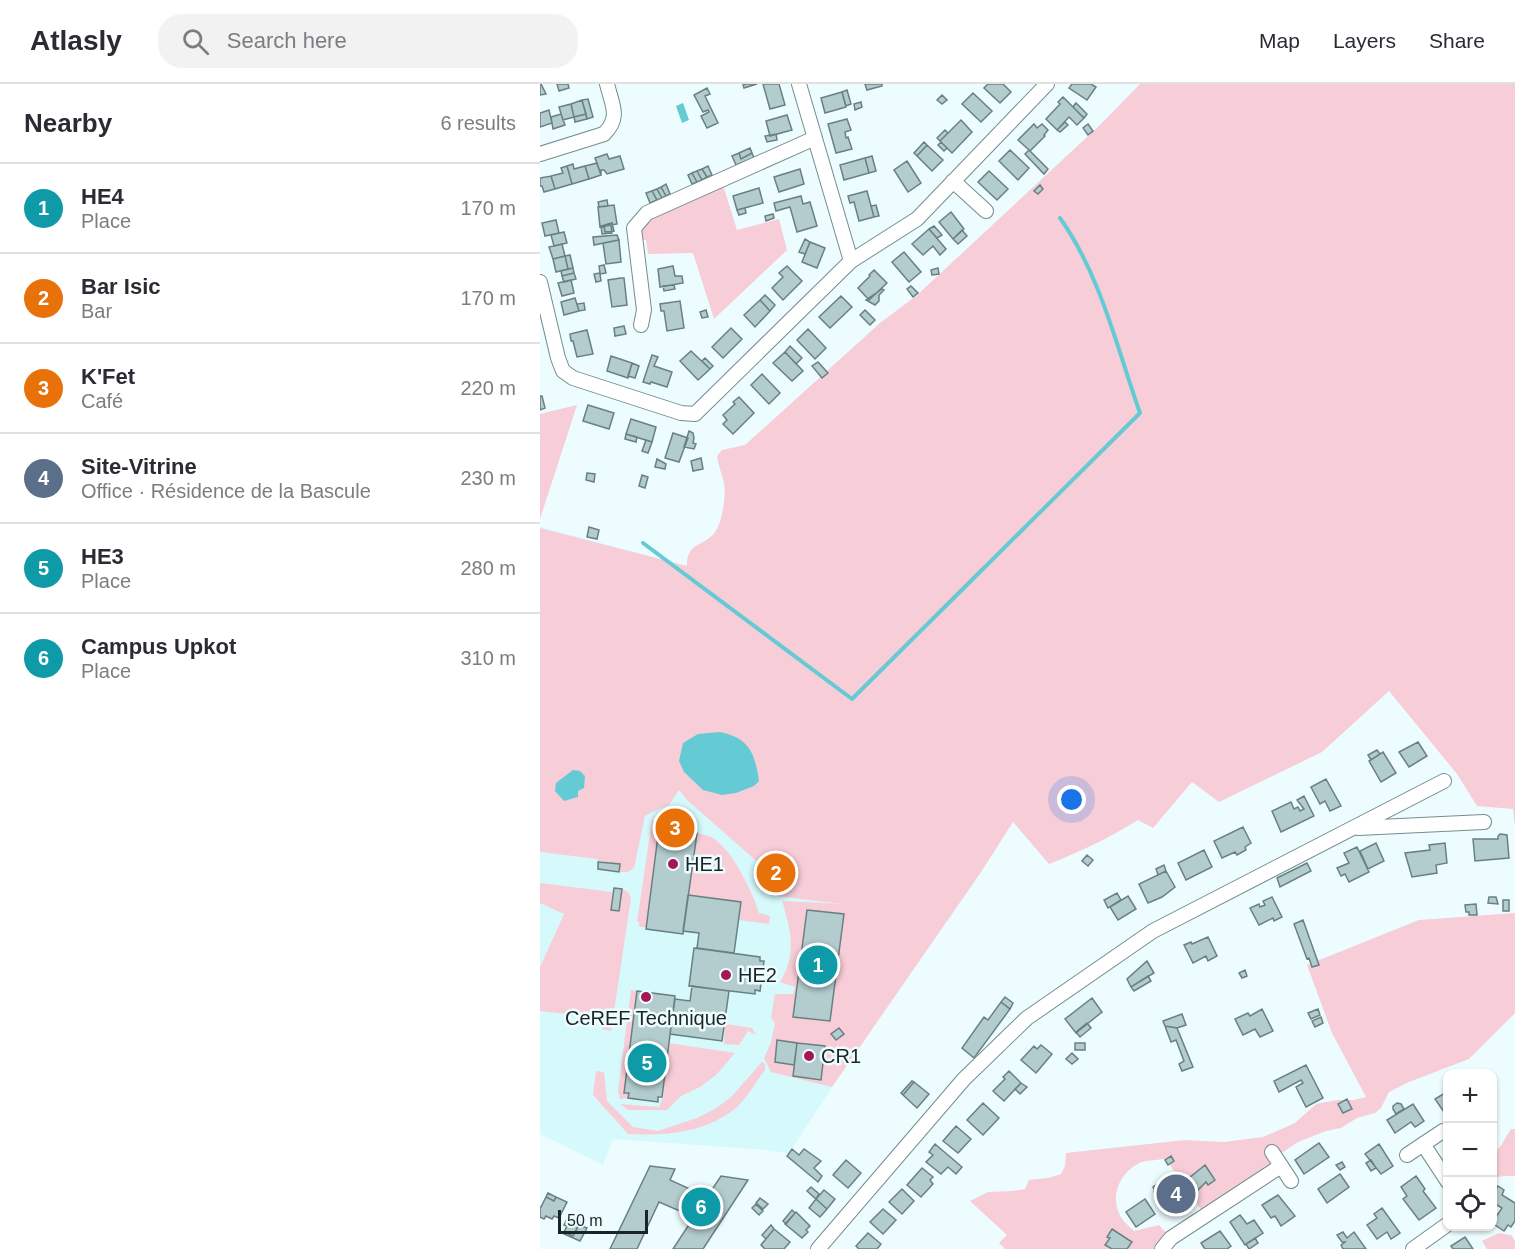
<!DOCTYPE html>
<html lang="en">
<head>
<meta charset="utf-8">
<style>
	:root { --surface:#fff; --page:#f2f2f3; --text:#2b2b33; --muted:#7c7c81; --line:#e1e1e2; --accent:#2563eb }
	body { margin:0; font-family:Helvetica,sans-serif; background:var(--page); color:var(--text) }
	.controls { position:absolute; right:18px; bottom:18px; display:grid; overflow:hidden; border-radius:12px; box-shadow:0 2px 4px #0004 }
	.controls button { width:54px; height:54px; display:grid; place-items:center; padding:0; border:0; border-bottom:2px solid var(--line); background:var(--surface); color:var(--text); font:30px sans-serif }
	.scale { position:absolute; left:18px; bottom:15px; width:90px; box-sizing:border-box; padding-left:6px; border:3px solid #1c2526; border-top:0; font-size:16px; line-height:21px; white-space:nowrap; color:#1c2526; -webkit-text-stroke:4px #edfcfe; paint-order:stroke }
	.you { position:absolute; left:532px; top:716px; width:21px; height:21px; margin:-15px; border:4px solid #fff; border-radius:50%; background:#1a73e8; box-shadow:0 0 0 9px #1a73e833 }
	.badge { display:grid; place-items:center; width:39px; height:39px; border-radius:50%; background:var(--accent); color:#fff; font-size:20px; font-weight:700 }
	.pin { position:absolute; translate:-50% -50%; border:3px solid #fff; box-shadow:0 2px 6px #0006 }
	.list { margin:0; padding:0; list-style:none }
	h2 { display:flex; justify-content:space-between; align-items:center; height:78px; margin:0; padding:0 24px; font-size:26px }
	h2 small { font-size:20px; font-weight:400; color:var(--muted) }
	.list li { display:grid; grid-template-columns:39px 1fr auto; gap:18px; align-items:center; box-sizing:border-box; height:90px; padding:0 24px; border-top:2px solid var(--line) }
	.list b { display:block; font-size:22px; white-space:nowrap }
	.list p { margin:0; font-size:20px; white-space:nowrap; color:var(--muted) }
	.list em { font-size:20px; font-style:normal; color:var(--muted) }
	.icon { flex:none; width:33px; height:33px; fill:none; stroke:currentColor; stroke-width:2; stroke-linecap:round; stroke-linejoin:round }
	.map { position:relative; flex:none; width:975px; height:1165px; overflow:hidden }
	header { display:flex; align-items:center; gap:36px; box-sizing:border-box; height:84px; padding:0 30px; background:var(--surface); border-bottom:2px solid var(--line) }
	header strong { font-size:28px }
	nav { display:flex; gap:33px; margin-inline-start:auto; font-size:21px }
	.search { width:420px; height:54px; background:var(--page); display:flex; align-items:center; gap:15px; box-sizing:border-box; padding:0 21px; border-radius:24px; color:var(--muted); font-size:22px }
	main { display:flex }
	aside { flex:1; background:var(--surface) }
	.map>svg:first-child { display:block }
	.built { fill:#d6f9fc }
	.green { fill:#f7cdd8 }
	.water { fill:#64cbd4 }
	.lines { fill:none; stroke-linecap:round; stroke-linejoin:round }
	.stream { stroke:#64cbd4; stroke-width:4 }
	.building { fill:#b3ccce; stroke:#698082; stroke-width:1.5 }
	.minor-casing { stroke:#758d8f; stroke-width:16 }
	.minor { stroke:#fff; stroke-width:14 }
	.poi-dot { fill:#a51657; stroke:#edfcfe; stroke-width:2 }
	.labels { text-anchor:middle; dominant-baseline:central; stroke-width:5; stroke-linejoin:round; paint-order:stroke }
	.poi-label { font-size:20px; fill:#1c2526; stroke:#edfcfe; text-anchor:start }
</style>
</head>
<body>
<header>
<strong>Atlasly</strong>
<div class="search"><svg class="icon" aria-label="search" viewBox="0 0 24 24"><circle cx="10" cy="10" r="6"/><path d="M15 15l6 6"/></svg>Search here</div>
<nav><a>Map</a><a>Layers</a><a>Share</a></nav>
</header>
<main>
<aside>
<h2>Nearby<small>6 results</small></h2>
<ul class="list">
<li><span class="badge" style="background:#0f9aa8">1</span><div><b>HE4</b><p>Place</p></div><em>170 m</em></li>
<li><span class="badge" style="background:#e8710a">2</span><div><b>Bar Isic</b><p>Bar</p></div><em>170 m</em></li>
<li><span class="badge" style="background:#e8710a">3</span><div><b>K'Fet</b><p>Café</p></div><em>220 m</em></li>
<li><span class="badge" style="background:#5c6f8a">4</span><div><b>Site-Vitrine</b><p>Office · Résidence de la Bascule</p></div><em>230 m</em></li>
<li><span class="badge" style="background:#0f9aa8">5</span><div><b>HE3</b><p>Place</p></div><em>280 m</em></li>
<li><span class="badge" style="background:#0f9aa8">6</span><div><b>Campus Upkot</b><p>Place</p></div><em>310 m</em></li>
</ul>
</aside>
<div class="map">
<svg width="975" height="1165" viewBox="0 0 975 1165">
	<rect width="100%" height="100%" fill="#edfcfe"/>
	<!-- built -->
	<path class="built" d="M 0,443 L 147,482 L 473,737 L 441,788 L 292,1003 L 254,1062 L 247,1069 L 226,1066 L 73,1055 L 63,1081 L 0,1050 Z"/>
	<!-- green -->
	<path class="green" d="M 600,0 L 975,0 L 975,742 L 973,725 L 937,722 L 917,690 L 849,607 L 782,668 L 679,718 L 652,698 L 613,744 L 598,736 C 569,754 540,768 509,780 L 473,738 L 441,788 L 292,1003 L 231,988 L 224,974 L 231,958 L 235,939 L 231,934 L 235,910 L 253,910 L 255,903 L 240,898 C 257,870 251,846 242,817 L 302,820 L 236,812 L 221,781 L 147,716 L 139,706 L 129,721 L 116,726 L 105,732 L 94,784 L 88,788 L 80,788 L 80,780 L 58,777 L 58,775 L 0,768 L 0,444 L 147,482 C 146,456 168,463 177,445 C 183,433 186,412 184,399 C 182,390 178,381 177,372 L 182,366 L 205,361 L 340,239 L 376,212 L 561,40 Z
		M 183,101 L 197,146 L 239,135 L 247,166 L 174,235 L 153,169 L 108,170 L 106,156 L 102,156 L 101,143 L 110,133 Z
		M 37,321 L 0,435 L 0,330 Z
		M 112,736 L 123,738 L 123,744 L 119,745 L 107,843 L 99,843 L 99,838 L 97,838 Z
		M 157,749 C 161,750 167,751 171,753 C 192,764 212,807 219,829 L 230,832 L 229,840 L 199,836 L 201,818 L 149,811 Z
		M 0,799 L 72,808 L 71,825 L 79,828 L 82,805 L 88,808 L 91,814 L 71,947 L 62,945 L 62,934 L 0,927 L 0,883 L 24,830 L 0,819 Z
		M 975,829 L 975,929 L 929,975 L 869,998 L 849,1008 L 841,1024 L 835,1029 L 817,1034 L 801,1044 L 786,1047 L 758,1058 L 740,1070 L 741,1082 L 665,1132 L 626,1075 C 618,1076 609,1076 602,1078 C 582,1086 570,1109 579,1129 C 581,1136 589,1142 594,1147 L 619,1141 L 631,1154 L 622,1165 L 465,1165 L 459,1159 L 467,1151 L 430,1117 L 448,1108 L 473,1107 L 485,1105 L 489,1096 L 508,1094 L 521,1090 L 525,1082 L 526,1069 L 645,1056 L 684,1058 L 723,1053 L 755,1039 L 776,1020 L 797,1016 L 814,1016 L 826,1013 L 792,949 L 767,881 L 879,836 Z
		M 91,906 L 98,907 L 84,1009 L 89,1009 L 88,1014 L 80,1015 L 78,1007 Z
		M 185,940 L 212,944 L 216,951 L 208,947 L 199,961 L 184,960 Z
		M 128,959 L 195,969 L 176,991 L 160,1003 L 141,1012 L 127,1026 L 88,1026 L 80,1020 L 119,1023 L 123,1013 Z
		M 222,978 L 225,980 L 225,986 C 216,998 207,1014 196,1024 C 165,1049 126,1052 88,1050 L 53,1011 L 56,987 L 64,988 L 67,1017 L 93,1043 L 118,1047 L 157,1034 L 175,1025 L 191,1013 Z
		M 971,1045 L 975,1045 L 975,1092 L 964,1092 L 953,1094 L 953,1069 L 960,1063 Z
		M 959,1149 L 971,1151 L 975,1157 L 975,1165 L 947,1165 L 942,1157 Z"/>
	<!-- water -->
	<path class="water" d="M 143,19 L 149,36 L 142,39 L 136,22 Z
		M 180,648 C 209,654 215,669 219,697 L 214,702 L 196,709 L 182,711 L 163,706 L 144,688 L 139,677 L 143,659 L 158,650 Z
		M 33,686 L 40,687 L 45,692 L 44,704 L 38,707 L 38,713 L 24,717 L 15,707 L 16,699 Z"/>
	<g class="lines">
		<!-- stream -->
		<path class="stream" d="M 103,459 L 312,615 L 600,329 C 577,264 561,192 520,134"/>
	</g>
	<!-- building -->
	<path class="building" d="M 0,0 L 1,0 L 6,10 L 0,11 Z
		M 17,0 L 28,0 L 29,4 L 19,7 Z
		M 217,0 L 204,4 L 203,1 L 206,0 Z
		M 223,0 L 239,0 L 245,21 L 230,25 Z
		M 325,0 L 342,0 L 342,2 L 327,6 Z
		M 448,0 L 463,0 L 471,8 L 460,19 L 444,4 Z
		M 532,0 L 551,0 L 556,3 L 547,16 L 529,4 Z
		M 167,4 L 170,10 L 165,12 L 178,39 L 167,44 L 161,32 L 169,28 L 168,26 L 163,28 L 154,11 Z
		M 307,6 L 311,20 L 306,22 L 302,8 Z
		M 302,8 L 306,23 L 285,29 L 281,14 Z
		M 433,9 L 452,27 L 441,38 L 422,20 Z
		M 402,11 L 407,16 L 402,20 L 397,16 Z
		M 523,13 L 544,34 L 537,41 L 529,33 L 517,46 L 506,35 L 520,20 L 518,18 Z
		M 48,15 L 53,33 L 47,35 L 42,16 Z
		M 42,16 L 46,30 L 34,33 L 31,20 Z
		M 321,18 L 322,23 L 315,26 L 314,20 Z
		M 536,19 L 547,30 L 544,34 L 533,23 Z
		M 31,20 L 34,33 L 23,36 L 19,23 Z
		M 9,26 L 12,39 L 0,43 L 0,29 Z
		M 21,30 L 25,41 L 13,45 L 11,33 Z
		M 46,30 L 47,35 L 35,38 L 34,33 Z
		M 247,31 L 252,46 L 230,52 L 226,37 Z
		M 307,35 L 311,46 L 305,48 L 306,54 L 308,53 L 312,65 L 296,69 L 288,40 Z
		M 421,36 L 432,48 L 412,69 L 400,57 Z
		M 525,38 L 528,41 L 520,48 L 517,46 Z
		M 494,40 L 497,44 L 502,40 L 508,46 L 504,51 L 505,52 L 490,67 L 508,85 L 504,90 L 485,70 L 489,66 L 478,56 Z
		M 548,40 L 553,47 L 548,51 L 543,44 Z
		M 405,46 L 408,49 L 400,57 L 397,54 Z
		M 236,50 L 237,56 L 227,58 L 225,52 Z
		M 384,58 L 387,61 L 377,72 L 374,69 Z
		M 401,58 L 407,64 L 404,67 L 398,61 Z
		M 387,61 L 403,76 L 392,87 L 377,72 Z
		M 210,64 L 212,69 L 201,75 L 199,69 Z
		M 470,66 L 489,84 L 478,96 L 459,77 Z
		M 199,69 L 201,75 L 212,69 L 214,74 L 196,81 L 192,72 Z
		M 67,70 L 69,75 L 80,72 L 84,85 L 67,90 L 64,86 L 61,86 L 61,91 L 55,74 Z
		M 332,72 L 336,87 L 329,89 L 325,74 Z
		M 325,74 L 329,89 L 304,96 L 300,81 Z
		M 367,77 L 381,99 L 368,108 L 354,86 Z
		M 57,79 L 61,91 L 49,95 L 45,82 Z
		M 33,80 L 34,85 L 45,82 L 49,95 L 32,100 L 27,82 Z
		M 27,82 L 32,100 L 15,105 L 11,92 L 23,89 L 21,84 Z
		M 168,82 L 172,91 L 167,93 L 162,85 Z
		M 162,85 L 167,93 L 162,96 L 157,87 Z
		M 260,85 L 264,100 L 239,108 L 234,93 Z
		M 157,87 L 162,96 L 157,98 L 152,89 Z
		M 449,87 L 468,105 L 457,116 L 438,98 Z
		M 152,89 L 157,98 L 152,100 L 148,91 Z
		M 11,92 L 15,105 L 4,108 L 2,102 L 0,102 L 0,94 Z
		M 126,100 L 130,110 L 126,112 L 121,103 Z
		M 500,101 L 503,105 L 498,110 L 494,107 Z
		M 121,103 L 126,112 L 122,114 L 117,105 Z
		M 219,104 L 223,119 L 197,126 L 193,112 Z
		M 117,105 L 122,114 L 117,116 L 112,107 Z
		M 112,107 L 117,116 L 110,119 L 106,109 Z
		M 327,107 L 334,133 L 319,137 L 314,118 L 310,119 L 308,112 Z
		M 261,112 L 263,120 L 270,118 L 277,142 L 257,148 L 250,123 L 236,127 L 234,119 Z
		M 67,116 L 68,122 L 59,123 L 58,118 Z
		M 74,121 L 77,140 L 60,143 L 58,123 Z
		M 336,121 L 339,132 L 334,133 L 331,122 Z
		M 205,124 L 206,129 L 199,131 L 197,126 Z
		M 411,128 L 424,145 L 413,155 L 399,138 Z
		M 233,130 L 234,134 L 226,137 L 225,132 Z
		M 16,136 L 19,149 L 5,152 L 2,139 Z
		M 72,139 L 74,147 L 65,148 L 64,141 Z
		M 71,141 L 72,149 L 62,150 L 61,142 Z
		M 394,142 L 402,151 L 397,154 L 389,145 Z
		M 389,145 L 406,165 L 400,171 L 393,162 L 383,171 L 372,160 Z
		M 422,146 L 427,152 L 418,160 L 413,155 Z
		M 24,148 L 27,159 L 14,162 L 11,151 Z
		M 77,151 L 79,156 L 54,161 L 53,153 Z
		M 265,155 L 270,158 L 265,170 L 259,168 Z
		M 79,156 L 81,178 L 66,180 L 63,159 Z
		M 270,158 L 285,164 L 277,184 L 262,178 Z
		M 22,160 L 25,172 L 13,175 L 9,163 Z
		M 364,168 L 381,188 L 369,198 L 352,178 Z
		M 30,171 L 33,184 L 28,185 L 25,172 Z
		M 25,172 L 28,185 L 16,188 L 13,175 Z
		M 64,181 L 66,189 L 60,190 L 61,197 L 56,198 L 54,190 L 60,189 L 59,182 Z
		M 133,182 L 135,192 L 142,192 L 143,199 L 120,203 L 118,185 Z
		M 247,182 L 262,197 L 243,216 L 232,204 L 243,193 L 239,189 Z
		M 33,184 L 34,189 L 22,192 L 21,187 Z
		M 398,184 L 399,190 L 392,191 L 391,186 Z
		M 334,186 L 347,199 L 329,216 L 318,204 L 330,192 L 329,191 Z
		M 34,189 L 36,195 L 24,198 L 22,192 Z
		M 81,194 L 84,194 L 87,221 L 72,223 L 68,196 Z
		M 31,196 L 34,209 L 22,212 L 18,199 Z
		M 134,201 L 135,205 L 124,207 L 123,202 Z
		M 371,202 L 378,209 L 373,213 L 367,205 Z
		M 342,205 L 344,206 L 339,211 L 339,217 L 335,221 L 326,216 Z
		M 225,211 L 235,221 L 230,227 L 220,216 Z
		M 301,212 L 312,223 L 290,244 L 279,233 Z
		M 35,214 L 39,227 L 24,231 L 21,218 Z
		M 220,216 L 230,227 L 215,243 L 204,231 Z
		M 140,217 L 144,244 L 127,247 L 124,227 L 121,227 L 120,220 Z
		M 44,219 L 45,226 L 39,227 L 37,220 Z
		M 166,226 L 168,233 L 162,234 L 160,228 Z
		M 325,226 L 335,236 L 330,241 L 320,231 Z
		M 84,242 L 86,250 L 75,252 L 74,244 Z
		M 191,244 L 202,255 L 183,274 L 172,263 Z
		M 268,245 L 286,264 L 275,275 L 257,256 Z
		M 47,246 L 53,270 L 37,273 L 33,257 L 31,257 L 30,250 Z
		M 250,262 L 262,274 L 256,280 L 245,268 Z
		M 151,267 L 170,285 L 158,296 L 140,277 Z
		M 245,268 L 263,287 L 252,297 L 233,279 Z
		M 112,271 L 118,273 L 114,282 L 132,288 L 127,303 L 111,298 L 110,300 L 103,298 Z
		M 71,272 L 92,279 L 88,294 L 67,287 Z
		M 165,274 L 173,282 L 170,285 L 162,277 Z
		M 278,278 L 288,289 L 282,294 L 272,282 Z
		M 92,279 L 99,282 L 95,294 L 88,292 Z
		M 222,290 L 240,309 L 229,320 L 211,301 Z
		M 0,312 L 2,312 L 5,324 L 0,326 Z
		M 199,313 L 214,329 L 193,350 L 183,340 L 187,336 L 183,331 L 195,320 L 193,318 Z
		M 48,321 L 74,329 L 69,345 L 43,337 Z
		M 91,335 L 116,343 L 112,358 L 86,350 Z
		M 149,347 L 153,349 L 154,354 L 153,359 L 156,360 L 154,365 L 144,363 Z
		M 133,349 L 148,354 L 139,378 L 125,374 Z
		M 86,350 L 97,353 L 96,358 L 85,355 Z
		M 106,356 L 112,358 L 108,369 L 102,367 Z
		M 161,374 L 163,385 L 153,387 L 151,377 Z
		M 117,375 L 126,380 L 125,385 L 115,383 Z
		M 47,389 L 55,390 L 54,398 L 46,396 Z
		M 102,391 L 108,393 L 105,404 L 99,402 Z
		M 49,443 L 59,446 L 57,455 L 47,453 Z
		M 878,658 L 887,672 L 869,683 L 859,668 Z
		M 837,666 L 840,670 L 831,676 L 828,671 Z
		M 843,668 L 856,689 L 841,698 L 829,677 Z
		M 786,695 L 801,722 L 790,727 L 785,717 L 780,720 L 771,703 Z
		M 764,712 L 774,732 L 741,748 L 732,727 L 751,718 L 754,725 L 758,723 L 760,727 L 764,725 L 757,716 Z
		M 123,739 L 153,743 L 152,748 L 157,749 L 143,850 L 106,845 L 119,744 L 122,744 Z
		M 703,743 L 711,759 L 705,763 L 706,766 L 697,771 L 695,768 L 682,774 L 674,757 Z
		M 960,750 L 967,751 L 969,774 L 935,777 L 933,755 L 958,755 L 958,752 Z
		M 836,759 L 844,777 L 828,785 L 820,767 Z
		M 905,759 L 907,779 L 896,781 L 897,789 L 872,793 L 865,769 L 890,766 L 889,761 Z
		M 817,763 L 829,788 L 809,798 L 805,790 L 801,792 L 797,784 L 809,779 L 804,769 Z
		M 664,766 L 672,783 L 646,796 L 638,779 Z
		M 547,771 L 553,776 L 548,782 L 542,777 Z
		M 242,772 L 252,798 L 231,806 L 221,780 Z
		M 58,778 L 80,780 L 79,788 L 58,785 Z
		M 767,779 L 771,787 L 740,803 L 737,794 Z
		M 624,781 L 626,787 L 618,791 L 616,785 Z
		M 626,787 L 635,803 L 622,813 L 608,819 L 599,800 Z
		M 74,804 L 82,805 L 79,827 L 71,826 Z
		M 577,809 L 581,816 L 568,824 L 564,816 Z
		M 148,811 L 201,818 L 194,869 L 157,864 L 159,849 L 143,847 Z
		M 588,812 L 596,825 L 578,836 L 570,823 Z
		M 732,813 L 742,833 L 734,837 L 733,834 L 719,841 L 710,824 L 719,820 L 720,823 L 725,821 L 723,817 Z
		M 949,813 L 956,813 L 958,820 L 948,819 Z
		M 963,816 L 969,816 L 969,827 L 963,827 Z
		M 936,820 L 937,831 L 929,831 L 929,828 L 926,828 L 925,821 Z
		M 267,826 L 304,830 L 290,937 L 253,933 Z
		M 763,836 L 779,881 L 772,883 L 769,874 L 767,875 L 754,840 Z
		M 668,853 L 677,872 L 668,877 L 666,872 L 653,879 L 644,861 L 651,858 L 652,860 Z
		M 154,864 L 220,873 L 220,877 L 224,877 L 220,907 L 215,906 L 215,910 L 149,902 Z
		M 607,877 L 614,889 L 591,903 L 587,895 Z
		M 705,886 L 707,892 L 702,894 L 699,889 Z
		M 608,892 L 611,897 L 594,907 L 591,903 Z
		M 152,902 L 189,907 L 182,957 L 130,950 L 135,915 L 150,917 Z
		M 97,907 L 135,912 L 122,1013 L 118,1013 L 118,1018 L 88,1014 L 89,1009 L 84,1009 Z
		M 465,913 L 473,919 L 470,925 L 461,918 Z
		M 552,914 L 562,928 L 536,949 L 525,935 Z
		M 461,918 L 470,925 L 434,974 L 422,964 L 444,933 L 448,936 Z
		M 722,925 L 733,947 L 720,953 L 715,945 L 703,951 L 695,935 L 708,929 L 710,932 Z
		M 778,925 L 780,931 L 771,935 L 768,929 Z
		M 642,930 L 646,941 L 637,944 L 625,942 L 623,937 Z
		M 781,933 L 783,939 L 775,943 L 772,937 Z
		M 547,939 L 551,944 L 540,953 L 536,948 Z
		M 625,942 L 637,944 L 653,983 L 642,987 L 639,980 L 644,977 L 636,956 L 631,958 Z
		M 299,944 L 304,950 L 296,956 L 291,950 Z
		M 237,956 L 257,959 L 254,981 L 235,978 Z
		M 257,959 L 285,962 L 281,996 L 253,992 Z
		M 535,959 L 545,959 L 545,966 L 535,966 Z
		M 501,961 L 512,970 L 496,989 L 481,976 L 494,962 L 497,965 Z
		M 532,969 L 538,975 L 532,980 L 526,975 Z
		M 766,981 L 783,1014 L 766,1023 L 756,1003 L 763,999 L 761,996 L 739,1008 L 734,997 Z
		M 469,987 L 481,999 L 464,1017 L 453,1007 L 465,995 L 463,993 Z
		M 372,997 L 374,998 L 363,1011 L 361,1009 Z
		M 374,998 L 389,1010 L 377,1024 L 363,1011 Z
		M 481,999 L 487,1003 L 480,1010 L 475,1005 Z
		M 908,1007 L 908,1030 L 906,1031 L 895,1015 Z
		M 807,1015 L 812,1025 L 803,1029 L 798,1020 Z
		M 443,1019 L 459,1034 L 443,1051 L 427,1036 Z
		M 857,1019 L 861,1020 L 864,1025 L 856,1030 L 853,1025 L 853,1022 Z
		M 873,1020 L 884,1037 L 875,1043 L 871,1038 L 855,1049 L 847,1036 Z
		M 416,1042 L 431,1055 L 418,1069 L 403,1057 Z
		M 779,1059 L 789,1073 L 764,1090 L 755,1076 Z
		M 395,1060 L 422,1083 L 416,1090 L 408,1083 L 401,1090 L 386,1078 L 393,1071 L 389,1068 Z
		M 839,1060 L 853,1082 L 841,1090 L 825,1070 Z
		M 252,1065 L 259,1071 L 264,1065 L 281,1077 L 274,1084 L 282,1092 L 278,1098 L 247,1072 Z
		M 631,1072 L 634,1077 L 628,1081 L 625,1076 Z
		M 306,1076 L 321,1089 L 308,1104 L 293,1091 Z
		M 831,1076 L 836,1084 L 831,1087 L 826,1079 Z
		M 802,1078 L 805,1083 L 800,1086 L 796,1081 Z
		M 665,1081 L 675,1096 L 668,1101 L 666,1098 L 658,1106 L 649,1094 Z
		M 110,1082 L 135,1085 L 130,1096 L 167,1113 L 181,1092 L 208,1096 L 163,1165 L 133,1165 L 154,1133 L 119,1118 L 97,1165 L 70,1165 Z
		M 382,1084 L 393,1093 L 390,1096 L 393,1100 L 381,1113 L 367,1101 Z
		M 800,1090 L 809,1103 L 787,1119 L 778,1105 Z
		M 876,1092 L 885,1105 L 883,1107 L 896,1124 L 879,1136 L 863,1115 L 867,1112 L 861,1103 Z
		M 624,1095 L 627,1099 L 615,1107 L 613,1103 Z
		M 632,1095 L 649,1120 L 638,1127 L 631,1116 L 623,1121 L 614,1108 Z
		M 958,1102 L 964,1106 L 962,1111 L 975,1119 L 975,1137 L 971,1143 L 968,1141 L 964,1147 L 952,1139 L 962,1124 L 952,1118 L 952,1111 Z
		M 271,1103 L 279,1110 L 276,1115 L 267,1107 Z
		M 362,1105 L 374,1117 L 362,1130 L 349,1118 Z
		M 284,1106 L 295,1115 L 287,1125 L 276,1115 Z
		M 8,1109 L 16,1113 L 14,1117 L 6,1113 Z
		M 738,1111 L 755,1132 L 741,1142 L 735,1132 L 731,1134 L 722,1121 Z
		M 6,1113 L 14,1117 L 16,1113 L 27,1118 L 19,1134 L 14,1132 L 12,1135 L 6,1132 L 4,1135 L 0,1133 L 0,1125 Z
		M 220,1114 L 228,1120 L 223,1125 L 216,1119 Z
		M 276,1115 L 287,1125 L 280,1133 L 269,1124 Z
		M 605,1115 L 615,1130 L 596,1143 L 586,1128 Z
		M 216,1120 L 223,1127 L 219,1131 L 212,1124 Z
		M 842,1124 L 860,1149 L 851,1155 L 847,1148 L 837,1155 L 827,1141 L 837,1134 L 834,1130 Z
		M 343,1125 L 356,1136 L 343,1150 L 330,1138 Z
		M 252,1126 L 255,1129 L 246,1140 L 243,1137 Z
		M 256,1128 L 270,1142 L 266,1146 L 268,1148 L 262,1154 L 245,1140 Z
		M 700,1131 L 707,1140 L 714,1136 L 723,1149 L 705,1161 L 690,1138 Z
		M 28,1133 L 31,1134 L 27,1142 L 24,1141 Z
		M 31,1134 L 40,1138 L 33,1152 L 24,1148 Z
		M 39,1141 L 47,1144 L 40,1157 L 24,1150 L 24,1148 L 33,1152 Z
		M 231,1141 L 234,1145 L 226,1155 L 222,1151 Z
		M 234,1145 L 250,1158 L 244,1165 L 225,1165 L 221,1161 Z
		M 572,1145 L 592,1158 L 587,1165 L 572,1165 L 565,1161 L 570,1154 L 567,1153 Z
		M 680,1147 L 691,1162 L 687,1165 L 665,1165 L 661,1159 Z
		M 803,1148 L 807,1154 L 814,1148 L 826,1165 L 803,1165 L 801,1161 L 805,1158 L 802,1158 L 797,1151 Z
		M 328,1149 L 341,1160 L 337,1165 L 319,1165 L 316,1162 Z
		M 925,1153 L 933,1165 L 913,1165 L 911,1162 Z
		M 715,1154 L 718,1159 L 709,1165 L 706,1160 Z"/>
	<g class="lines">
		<defs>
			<path id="minor" d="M 259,0 L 311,177
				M 0,70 L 64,50 C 81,33 72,21 67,0
				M 413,97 L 446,127
				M 0,198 L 18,274 L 23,287 L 33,294 L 141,329 L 155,330 L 311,177 L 377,135 L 507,0
				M 101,241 L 104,226 L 94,144 L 107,129 L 275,54
				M 818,744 L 944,738
				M 883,1060 L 908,1098
				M 732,1068 L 751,1097
				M 867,1071 L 903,1047
				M 278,1165 L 424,995 L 487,934 L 613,847 L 904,697
				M 622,1165 L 631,1154 L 741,1082
				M 873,1165 L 908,1140"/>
		</defs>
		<!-- minor casing -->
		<use href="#minor" class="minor-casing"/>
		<!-- minor -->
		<use href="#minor" class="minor"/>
	</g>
	<!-- markers -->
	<g class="poi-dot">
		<circle cx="133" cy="780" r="6"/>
		<circle cx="186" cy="891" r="6"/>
		<circle cx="106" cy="913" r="6"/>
		<circle cx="269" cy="972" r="6"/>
	</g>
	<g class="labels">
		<!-- poi labels -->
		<g class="poi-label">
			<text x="145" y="780">HE1</text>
			<text x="198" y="891">HE2</text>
			<text x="106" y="934" text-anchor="middle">CeREF Technique</text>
			<text x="281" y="972">CR1</text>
		</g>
	</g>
</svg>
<div class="controls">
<button>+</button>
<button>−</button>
<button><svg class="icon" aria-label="locate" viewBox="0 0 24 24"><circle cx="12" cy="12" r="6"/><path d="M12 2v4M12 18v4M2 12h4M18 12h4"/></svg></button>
</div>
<div class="scale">50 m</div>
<div class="you"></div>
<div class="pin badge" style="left:278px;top:881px;background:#0f9aa8">1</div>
<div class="pin badge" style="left:236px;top:789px;background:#e8710a">2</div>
<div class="pin badge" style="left:135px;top:744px;background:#e8710a">3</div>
<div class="pin badge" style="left:636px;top:1110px;background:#5c6f8a">4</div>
<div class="pin badge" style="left:107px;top:979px;background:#0f9aa8">5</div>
<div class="pin badge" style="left:161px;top:1123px;background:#0f9aa8">6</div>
</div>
</main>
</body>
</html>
